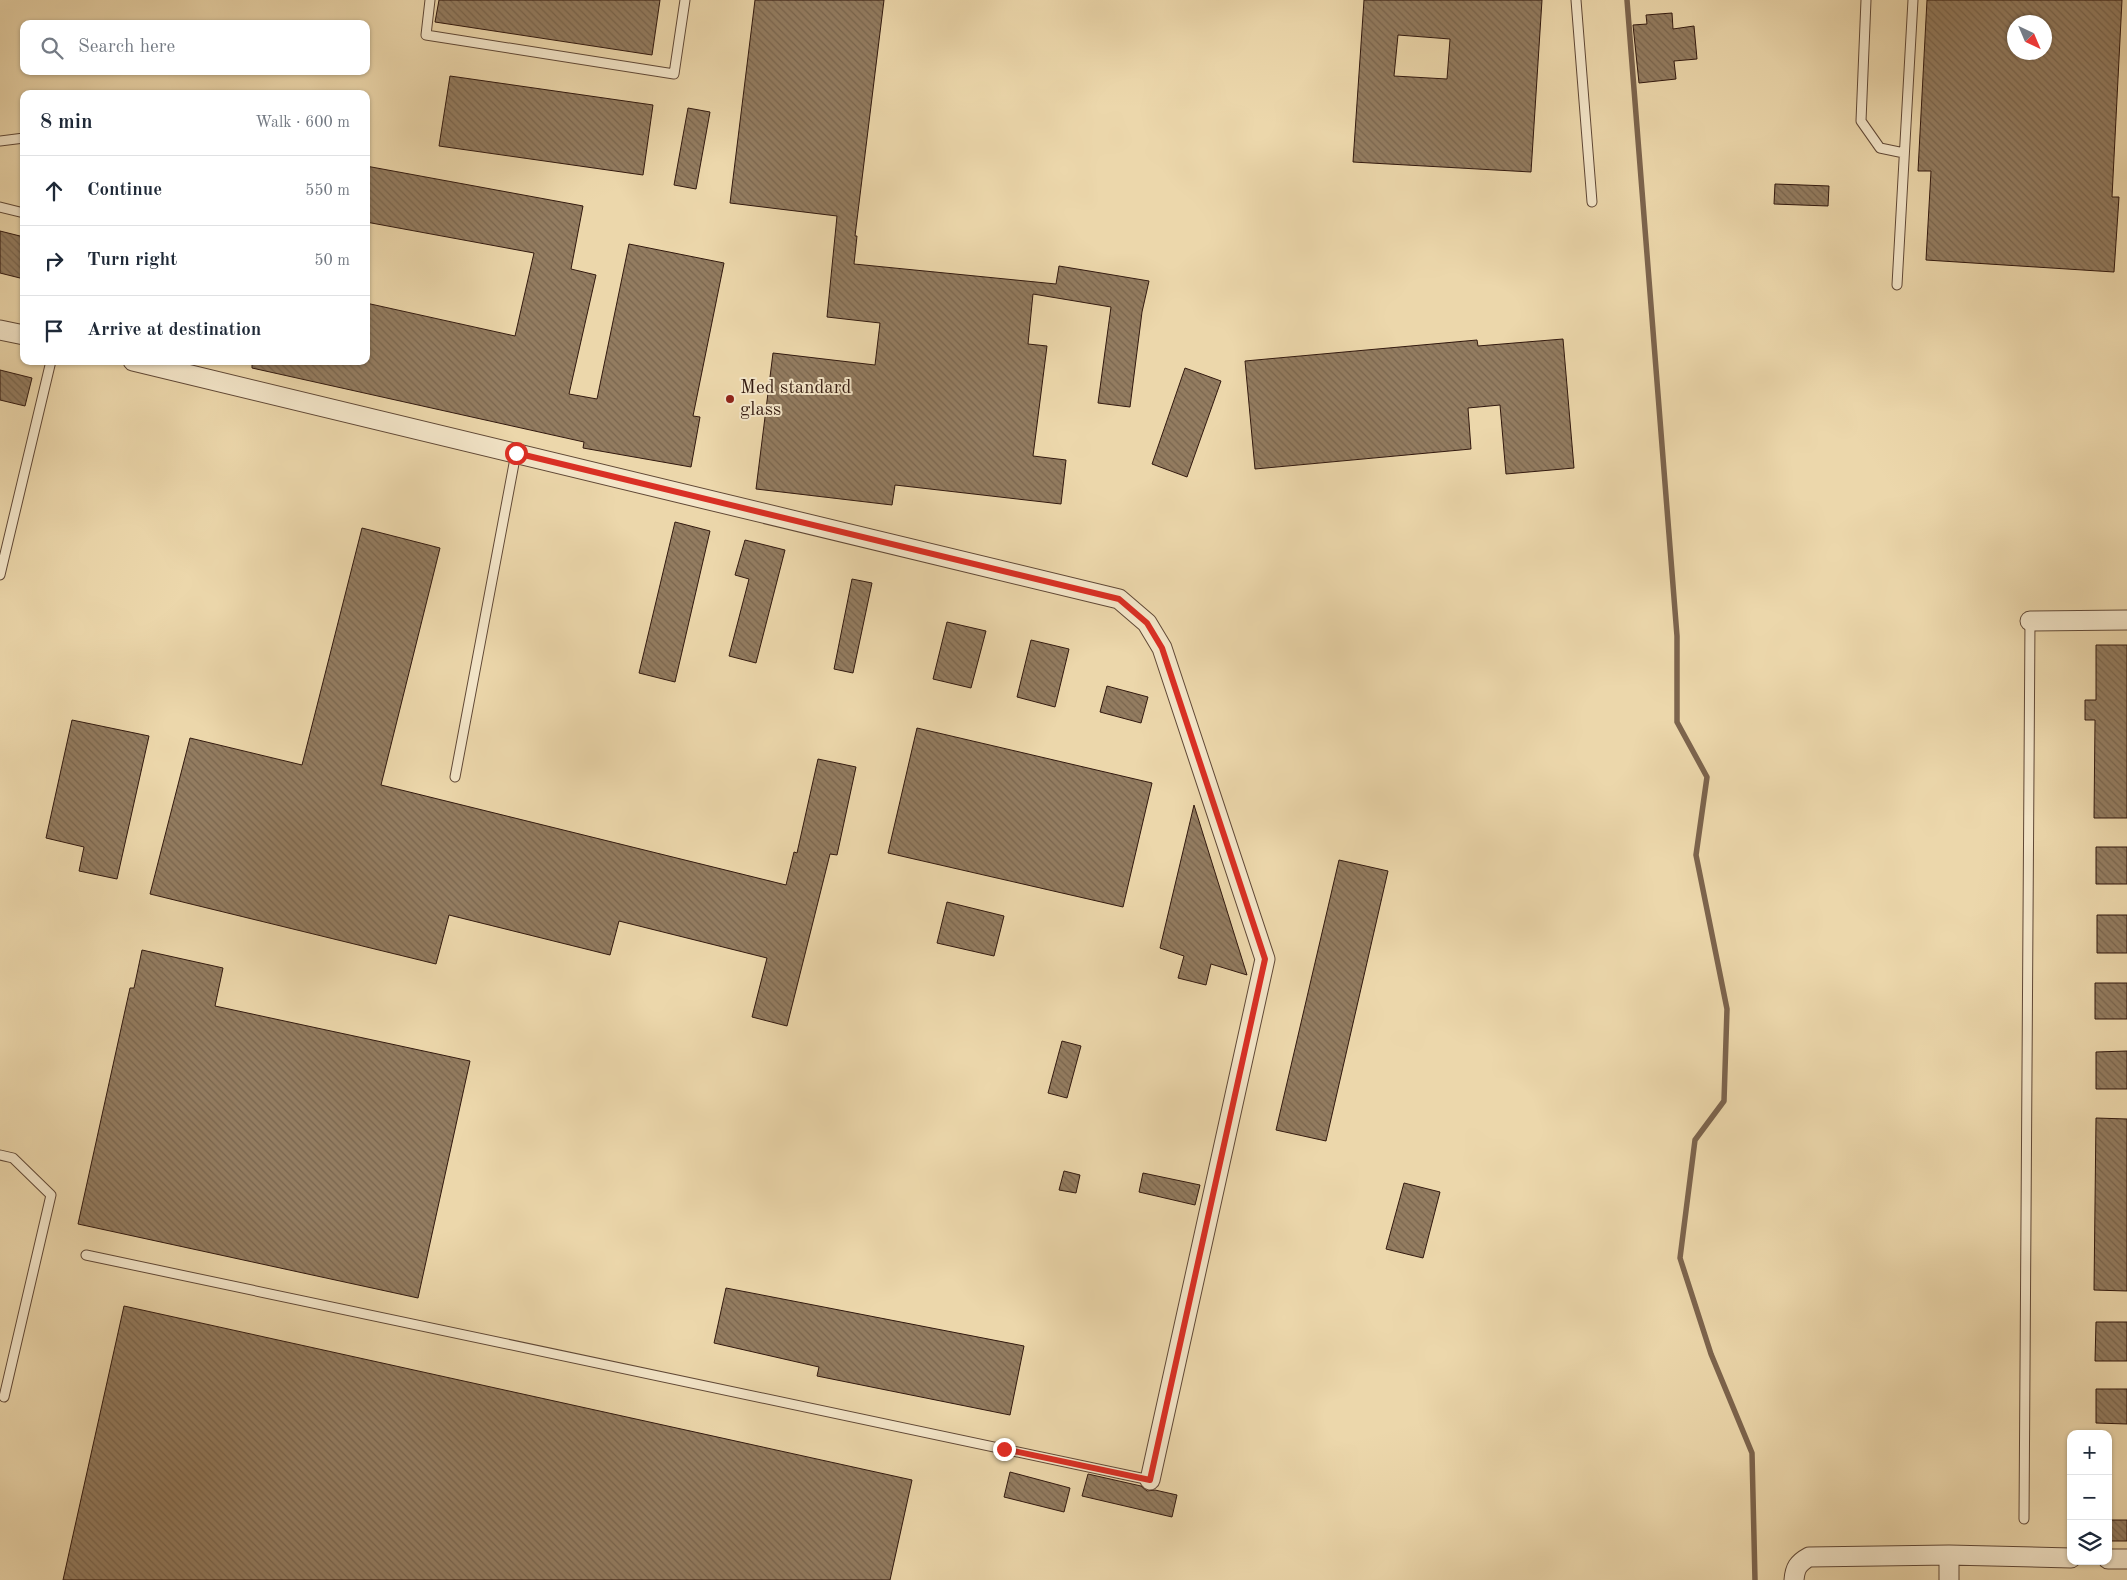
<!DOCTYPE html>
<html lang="en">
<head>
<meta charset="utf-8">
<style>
	:root { --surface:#fff; --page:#f2f2f3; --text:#1f2937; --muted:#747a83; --line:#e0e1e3 }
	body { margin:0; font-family:"Old Standard TT",serif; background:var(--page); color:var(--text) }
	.controls { position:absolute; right:15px; bottom:15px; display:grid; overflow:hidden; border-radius:10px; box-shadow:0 1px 4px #0004 }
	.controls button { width:45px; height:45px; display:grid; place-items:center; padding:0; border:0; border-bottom:1px solid var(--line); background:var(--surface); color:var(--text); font:25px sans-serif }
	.compass { position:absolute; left:2007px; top:15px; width:45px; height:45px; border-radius:50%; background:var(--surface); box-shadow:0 1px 4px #0004; rotate:136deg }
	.stop { position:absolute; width:15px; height:15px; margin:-11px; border:4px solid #d93025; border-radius:50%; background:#fff }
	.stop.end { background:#d93025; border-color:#fff; box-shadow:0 1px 5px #0008 }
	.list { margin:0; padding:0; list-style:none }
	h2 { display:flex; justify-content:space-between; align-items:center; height:65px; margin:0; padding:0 20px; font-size:21px }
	h2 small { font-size:16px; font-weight:400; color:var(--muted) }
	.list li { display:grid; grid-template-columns:32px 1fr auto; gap:15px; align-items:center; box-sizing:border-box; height:70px; padding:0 20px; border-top:1px solid var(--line) }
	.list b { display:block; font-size:19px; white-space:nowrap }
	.list em { font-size:16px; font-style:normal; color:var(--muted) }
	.icon { flex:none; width:28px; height:28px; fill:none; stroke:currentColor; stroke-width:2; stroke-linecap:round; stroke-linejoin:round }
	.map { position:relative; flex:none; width:2127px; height:1580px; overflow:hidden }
	.search { position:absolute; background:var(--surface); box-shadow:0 1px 4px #0004; left:20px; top:20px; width:350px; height:55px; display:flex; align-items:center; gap:12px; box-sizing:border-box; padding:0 18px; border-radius:10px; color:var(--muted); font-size:19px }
	.panel { position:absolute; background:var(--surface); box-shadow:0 1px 4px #0004; left:20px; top:90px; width:350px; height:275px; border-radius:10px }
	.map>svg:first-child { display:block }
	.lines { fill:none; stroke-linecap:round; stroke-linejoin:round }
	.stream { stroke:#7c644d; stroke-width:5.5 }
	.building { fill:url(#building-back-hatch); stroke:#32190f; fill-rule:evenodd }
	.lane-casing { stroke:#604836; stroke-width:11 }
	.street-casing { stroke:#604836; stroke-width:21 }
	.lane { stroke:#f3e5c8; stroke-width:9 }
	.street { stroke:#f3e5c8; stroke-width:19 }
	.route { stroke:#d93025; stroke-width:6 }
	.poi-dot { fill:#8f2418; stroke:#f3e5c8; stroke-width:2 }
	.labels { text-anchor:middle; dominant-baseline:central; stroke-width:4; stroke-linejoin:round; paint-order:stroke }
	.poi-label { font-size:19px; fill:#32190f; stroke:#f3e5c8; text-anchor:start }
</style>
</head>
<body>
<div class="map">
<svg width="2127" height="1580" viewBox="0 0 2127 1580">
	<defs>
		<pattern id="building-back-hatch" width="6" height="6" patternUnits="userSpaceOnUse" patternTransform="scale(1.25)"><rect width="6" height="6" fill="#937c60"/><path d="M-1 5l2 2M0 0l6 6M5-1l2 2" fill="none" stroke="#79654e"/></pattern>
	</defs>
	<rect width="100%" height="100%" fill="#ecd7ab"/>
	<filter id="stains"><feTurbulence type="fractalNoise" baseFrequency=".004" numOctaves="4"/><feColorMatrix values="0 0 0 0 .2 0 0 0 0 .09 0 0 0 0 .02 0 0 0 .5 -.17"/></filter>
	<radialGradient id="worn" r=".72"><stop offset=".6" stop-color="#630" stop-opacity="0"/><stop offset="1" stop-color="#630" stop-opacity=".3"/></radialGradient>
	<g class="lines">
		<!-- stream -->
		<path class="stream" d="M 1627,0 L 1677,636 L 1677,722 L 1707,777 L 1696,855 L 1727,1009 L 1724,1101 L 1695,1140 L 1680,1258 L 1711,1354 L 1752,1453 L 1755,1580"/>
	</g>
	<!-- building -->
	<path class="building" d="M 439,0 L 660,0 L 652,55 L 435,22 Z
		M 755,0 L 884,0 L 855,236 L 857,236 L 854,264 L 1056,284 L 1059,266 L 1149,281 L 1142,312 L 1130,407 L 1098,403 L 1111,307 L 1033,294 L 1028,344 L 1047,346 L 1033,456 L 1066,460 L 1061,504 L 895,485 L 892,505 L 756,489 L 773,353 L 875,365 L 880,323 L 827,317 L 837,216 L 730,203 Z
		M 1364,0 L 1542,0 L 1531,172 L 1353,162 ZM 1398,35 L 1450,39 L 1447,79 L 1394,76 Z
		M 1927,0 L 2122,0 L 2112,197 L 2119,197 L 2114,272 L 1926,260 L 1931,171 L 1918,171 ZM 2014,22 L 2044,22 L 2044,52 L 2014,52 Z
		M 1672,13 L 1673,29 L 1694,26 L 1697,59 L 1674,61 L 1676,79 L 1639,83 L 1633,25 L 1647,24 L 1646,15 Z
		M 450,76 L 653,105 L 643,175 L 439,146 Z
		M 688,108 L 710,112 L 696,189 L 674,185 Z
		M 366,166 L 583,206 L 571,269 L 596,275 L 569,394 L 597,399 L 629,244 L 724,263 L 693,416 L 700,417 L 691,467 L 583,448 L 584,442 L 252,368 L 252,361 L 366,361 L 366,303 L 515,336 L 534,253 L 366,222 Z
		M 1775,184 L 1829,186 L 1828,206 L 1774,204 Z
		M 0,231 L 24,237 L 24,279 L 0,273 Z
		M 1563,339 L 1574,468 L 1506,474 L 1500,405 L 1468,408 L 1471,449 L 1255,469 L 1245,361 L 1477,340 L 1478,346 Z
		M 1185,368 L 1221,381 L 1187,477 L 1152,464 Z
		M 0,370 L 32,378 L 25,406 L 0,400 Z
		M 675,522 L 710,531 L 675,682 L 639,673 Z
		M 362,528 L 440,548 L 381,785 L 786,885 L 794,852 L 797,853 L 818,759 L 856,767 L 837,855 L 830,854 L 787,1026 L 752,1017 L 767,958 L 619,921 L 610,955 L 449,915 L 436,964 L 150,894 L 190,738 L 302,765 Z
		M 745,540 L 785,550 L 756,663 L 729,656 L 749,579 L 735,575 Z
		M 852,579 L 872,583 L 853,673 L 834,669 Z
		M 947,622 L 986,631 L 971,688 L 933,679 Z
		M 1031,640 L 1069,649 L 1055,707 L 1017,697 Z
		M 2096,645 L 2127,645 L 2127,818 L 2094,818 L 2095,720 L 2085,720 L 2085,700 L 2096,700 Z
		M 1107,686 L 1148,697 L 1141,723 L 1100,712 Z
		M 72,720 L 149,736 L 117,879 L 79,871 L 84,847 L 46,838 Z
		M 917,728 L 1152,783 L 1123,907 L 888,853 Z
		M 1194,805 L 1247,975 L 1211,964 L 1206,985 L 1178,978 L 1184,956 L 1160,948 Z
		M 2096,847 L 2127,847 L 2127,884 L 2096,884 Z
		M 1339,860 L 1388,871 L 1326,1141 L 1276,1130 Z
		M 947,902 L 1004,916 L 994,956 L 937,943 Z
		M 2097,915 L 2127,915 L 2127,953 L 2097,953 Z
		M 142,950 L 223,968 L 215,1006 L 470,1061 L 418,1298 L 78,1224 L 130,988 L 134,988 Z
		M 2095,983 L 2127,983 L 2127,1019 L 2095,1019 Z
		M 1062,1041 L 1081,1046 L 1067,1098 L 1048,1093 Z
		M 2127,1051 L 2127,1089 L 2096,1089 L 2096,1052 Z
		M 2096,1118 L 2127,1119 L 2127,1291 L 2094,1290 Z
		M 1064,1171 L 1080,1175 L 1076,1193 L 1059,1190 Z
		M 1143,1173 L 1200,1185 L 1195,1205 L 1139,1192 Z
		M 1404,1183 L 1440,1192 L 1423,1258 L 1386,1249 Z
		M 726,1288 L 1024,1346 L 1010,1415 L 817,1376 L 819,1367 L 714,1343 Z
		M 124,1306 L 912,1480 L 890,1580 L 63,1580 Z
		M 2096,1322 L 2127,1322 L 2127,1361 L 2095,1361 Z
		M 2096,1389 L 2127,1389 L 2127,1424 L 2096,1423 Z
		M 1010,1472 L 1070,1488 L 1064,1512 L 1004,1497 Z
		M 1088,1474 L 1141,1486 L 1147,1491 L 1155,1490 L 1177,1495 L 1172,1517 L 1082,1496 Z
		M 2108,1520 L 2127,1520 L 2127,1541 L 2108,1541 Z"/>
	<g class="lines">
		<defs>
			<path id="lane" d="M 430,0 L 426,35 L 674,74 L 685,0
				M 1576,0 L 1592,202
				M 1866,0 L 1861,121 L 1880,148 L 1904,153
				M 0,141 L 24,138
				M 0,207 L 24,213
				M 1897,285 L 1913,0
				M 0,575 L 51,361
				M 455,777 L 516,453
				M 0,1155 L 13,1158 L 51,1195 L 4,1397
				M 86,1255 L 1150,1480
				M 2024,1519 L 2030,621"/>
			<path id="street" d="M 0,330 L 24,335
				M 133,361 L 1119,599 L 1147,623 L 1162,648 L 1265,959 L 1150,1480
				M 2030,621 L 2127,620
				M 2108,1559 L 2127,1559
				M 1794,1580 C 1795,1568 1798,1563 1809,1557 L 1949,1555 L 2071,1558
				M 1949,1580 L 1949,1555"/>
		</defs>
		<!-- lane casing -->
		<use href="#lane" class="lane-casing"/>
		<!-- street casing -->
		<use href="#street" class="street-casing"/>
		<!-- lane -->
		<use href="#lane" class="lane"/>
		<!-- street -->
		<use href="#street" class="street"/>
	</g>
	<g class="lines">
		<!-- route -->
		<path class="route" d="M 516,453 L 1119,599 L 1147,623 L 1162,648 L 1265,959 L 1150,1480 L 1004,1449"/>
	</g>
	<!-- markers -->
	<circle class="poi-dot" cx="730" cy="399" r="5"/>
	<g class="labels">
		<!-- poi labels -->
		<g class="poi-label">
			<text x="740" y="388">Med standard<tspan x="740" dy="22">glass</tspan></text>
		</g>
	</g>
	<rect width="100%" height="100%" filter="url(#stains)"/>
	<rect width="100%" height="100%" fill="url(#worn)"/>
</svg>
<div class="controls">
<button>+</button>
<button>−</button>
<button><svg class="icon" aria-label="layers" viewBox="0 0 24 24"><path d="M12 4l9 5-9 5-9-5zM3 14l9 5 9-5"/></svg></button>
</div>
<svg class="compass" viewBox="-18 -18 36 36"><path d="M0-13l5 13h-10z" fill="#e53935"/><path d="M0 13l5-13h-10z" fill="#747a83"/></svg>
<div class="stop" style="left:516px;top:453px"></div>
<div class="stop end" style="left:1004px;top:1449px"></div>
<div class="search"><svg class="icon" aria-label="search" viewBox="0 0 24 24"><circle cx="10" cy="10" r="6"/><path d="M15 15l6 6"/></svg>Search here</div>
<section class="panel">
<h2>8 min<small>Walk · 600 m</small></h2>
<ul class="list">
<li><svg class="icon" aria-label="ahead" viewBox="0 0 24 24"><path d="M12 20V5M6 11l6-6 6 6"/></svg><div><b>Continue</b></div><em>550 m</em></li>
<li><svg class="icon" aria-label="right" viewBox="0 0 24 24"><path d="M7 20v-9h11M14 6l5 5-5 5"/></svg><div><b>Turn right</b></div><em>50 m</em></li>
<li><svg class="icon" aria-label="arrive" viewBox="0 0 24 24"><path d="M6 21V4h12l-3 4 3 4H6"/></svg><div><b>Arrive at destination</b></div></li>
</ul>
</section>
</div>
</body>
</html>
